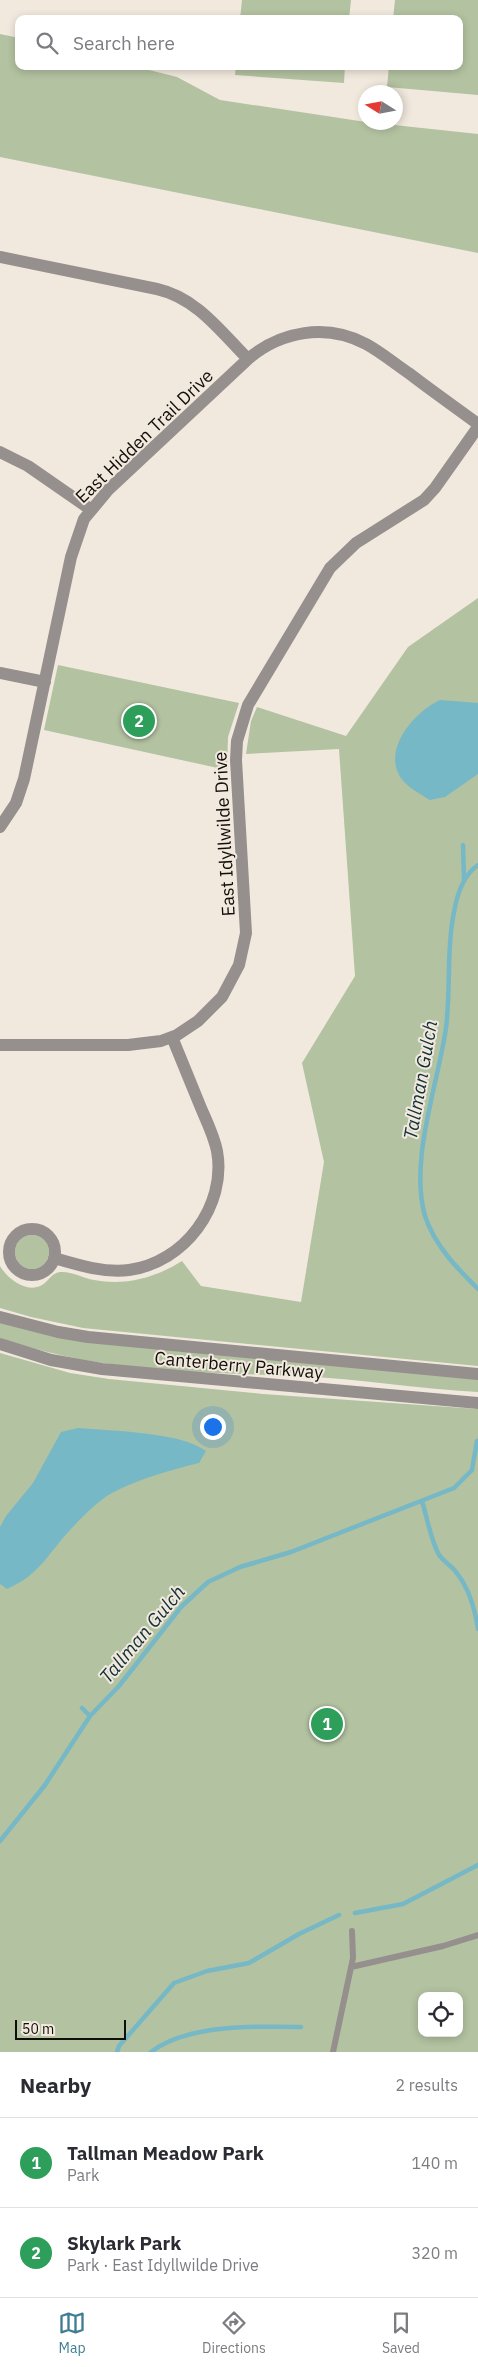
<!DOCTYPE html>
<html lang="en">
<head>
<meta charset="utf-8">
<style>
	:root { --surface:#fff; --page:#f7f7f7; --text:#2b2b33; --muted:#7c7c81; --line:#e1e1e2; --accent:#3f7d93 }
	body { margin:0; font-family:"IBM Plex Sans",sans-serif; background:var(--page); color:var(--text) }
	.controls { position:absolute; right:15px; bottom:15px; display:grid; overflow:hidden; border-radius:10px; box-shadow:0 2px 8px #0003 }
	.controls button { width:45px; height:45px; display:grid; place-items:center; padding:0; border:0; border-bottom:1px solid var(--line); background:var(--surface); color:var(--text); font:25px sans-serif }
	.compass { position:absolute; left:358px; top:85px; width:45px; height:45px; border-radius:50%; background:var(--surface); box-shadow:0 2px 8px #0003; rotate:281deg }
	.scale { position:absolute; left:15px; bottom:12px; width:111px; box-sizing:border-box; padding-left:5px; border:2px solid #110e0a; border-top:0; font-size:14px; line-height:18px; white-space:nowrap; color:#110e0a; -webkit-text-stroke:4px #f2e9de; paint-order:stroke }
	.you { position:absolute; left:212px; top:1426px; width:18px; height:18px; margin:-12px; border:4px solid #fff; border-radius:50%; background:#1a73e8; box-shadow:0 0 0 8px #1a73e833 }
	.badge { display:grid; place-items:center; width:32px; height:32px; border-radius:50%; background:var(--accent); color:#fff; font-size:16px; font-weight:700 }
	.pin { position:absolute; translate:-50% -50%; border:2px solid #fff; box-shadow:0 1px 5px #0006 }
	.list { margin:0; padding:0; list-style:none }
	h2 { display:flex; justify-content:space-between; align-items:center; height:65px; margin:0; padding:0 20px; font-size:21px }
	h2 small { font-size:16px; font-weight:400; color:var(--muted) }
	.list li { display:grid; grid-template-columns:32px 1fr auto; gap:15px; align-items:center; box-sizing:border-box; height:90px; padding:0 20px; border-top:1px solid var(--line) }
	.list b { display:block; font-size:19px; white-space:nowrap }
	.list p { margin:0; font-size:16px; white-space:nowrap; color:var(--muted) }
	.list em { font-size:16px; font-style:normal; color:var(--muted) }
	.icon { flex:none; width:28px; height:28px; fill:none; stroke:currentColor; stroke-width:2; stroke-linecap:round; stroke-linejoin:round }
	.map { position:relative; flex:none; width:478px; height:2052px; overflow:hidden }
	.search { position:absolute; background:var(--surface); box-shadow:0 2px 8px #0003; left:15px; right:15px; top:15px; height:55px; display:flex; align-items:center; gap:12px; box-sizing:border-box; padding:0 18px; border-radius:10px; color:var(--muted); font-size:19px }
	.sheet { height:245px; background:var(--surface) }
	nav { display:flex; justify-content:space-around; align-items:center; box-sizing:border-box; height:70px; border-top:1px solid var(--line); background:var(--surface); font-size:14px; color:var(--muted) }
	nav a { display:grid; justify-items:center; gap:2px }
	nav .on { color:var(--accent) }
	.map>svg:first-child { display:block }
	.green { fill:#b3c2a1; fill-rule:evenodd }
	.water { fill:#76b8c6 }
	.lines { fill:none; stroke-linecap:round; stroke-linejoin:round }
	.stream { stroke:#76b8c6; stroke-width:4.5 }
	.service { stroke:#958f8e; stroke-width:6 }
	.minor { stroke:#958f8e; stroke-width:12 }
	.tertiary { stroke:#958f8e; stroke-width:12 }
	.labels { text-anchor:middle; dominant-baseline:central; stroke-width:4; stroke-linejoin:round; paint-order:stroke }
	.street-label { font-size:18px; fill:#110e0a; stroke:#f2e9de }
	.water-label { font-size:19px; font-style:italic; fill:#103138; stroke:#f2e9de }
</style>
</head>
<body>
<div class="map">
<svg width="478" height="2052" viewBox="0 0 478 2052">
	<rect width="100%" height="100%" fill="#f2e9de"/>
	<!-- green -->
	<path class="green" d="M 242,0 L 351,0 L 349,19 L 240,19 Z
		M 395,0 L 478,0 L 478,95 L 387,87 L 389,66 L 459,66 L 459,19 L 393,19 Z
		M 0,34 L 19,38 L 19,66 L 133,66 L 177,77 L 220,100 L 366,122 L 478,134 L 478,253 L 0,157 Z
		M 236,66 L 345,66 L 344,83 L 235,75 Z
		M 478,598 L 478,1366 L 83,1328 L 31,1317 L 0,1308 L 0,1266 C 7,1278 26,1294 42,1285 C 49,1281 51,1273 60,1272 C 71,1271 83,1278 94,1280 C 125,1286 155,1278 182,1261 L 201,1286 L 301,1302 L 324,1162 L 302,1063 L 355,976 L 339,749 L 246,754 L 251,721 L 257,707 L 346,736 L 408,647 Z
		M 58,665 L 239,703 L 228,737 L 227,770 L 44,730 Z
		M15 1252a17 17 0 1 1 34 0a17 17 0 1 1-34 0Z
		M 0,1323 L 478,1379 L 478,1392 C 417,1389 357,1378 296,1376 C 195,1372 97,1372 0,1338 Z
		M 0,1353 L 70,1373 L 109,1379 L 263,1394 L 478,1409 L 478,2052 L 0,2052 ZM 422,1996 L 459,1996 L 459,2033 L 422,2033 Z"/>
	<!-- water -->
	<path class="water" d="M 440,700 L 478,703 L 478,774 L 445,797 L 430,800 C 420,794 405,786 399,775 C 384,746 416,711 440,700 Z
		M 78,1428 C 111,1431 181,1432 206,1451 L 199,1463 C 170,1470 138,1479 112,1493 C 100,1499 80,1519 71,1529 C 48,1553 41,1574 7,1589 L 0,1584 L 0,1527 L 6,1516 L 33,1483 L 61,1432 Z"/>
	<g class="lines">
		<!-- stream -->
		<path class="stream" d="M 463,845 L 464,879
			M 478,865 C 465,874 458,892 455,907 C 446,947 451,988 446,1028 C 438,1084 409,1161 425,1216 C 435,1246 456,1267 478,1289
			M 422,1501 C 427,1517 430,1537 438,1553 C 442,1561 451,1565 456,1572 C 469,1588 475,1609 478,1629
			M 82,1708 L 90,1716
			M 0,1841 L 45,1785 L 90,1716 L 119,1686 L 181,1607 L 208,1582 L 240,1567 L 291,1552 L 454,1488 L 472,1470 L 477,1441
			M 355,1913 L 403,1904 L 478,1865
			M 117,2052 L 119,2046 L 174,1983 L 207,1971 L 249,1963 L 299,1934 L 339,1915
			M 151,2052 C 187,2024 257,2026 301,2027"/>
		<!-- service -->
		<path class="service" d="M 351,1967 L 443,1946 L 478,1935
			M 333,2052 L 353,1958 L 352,1931"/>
		<!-- minor -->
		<path class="minor" d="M 0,257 L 157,289 C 197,298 221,332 248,359
			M 0,452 L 28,466 L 90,509
			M 0,673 L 45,682
			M 0,827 L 16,803 L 24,779 L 71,557 L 84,519 L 109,489 L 248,359 C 281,331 326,323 366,344 C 381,352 395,364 410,374 C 432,391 455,407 478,424
			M 0,1045 L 128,1045 L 161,1041 L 177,1035 L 198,1021 L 222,997 L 239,965 L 246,933 L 236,760 L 237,741 L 248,705 L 330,568 L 356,543 L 424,500 L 435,488 L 478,427
			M9 1252a23 23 0 1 1 46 0a23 23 0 1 1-46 0Z
			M 54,1258 C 78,1265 104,1273 129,1270 C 184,1263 227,1206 217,1151 C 214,1136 207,1122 201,1108 C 191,1084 182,1061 172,1037"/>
		<!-- tertiary -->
		<path class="tertiary" d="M 0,1317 L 58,1332 L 88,1337 L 478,1374
			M 0,1344 L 51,1360 L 102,1369 L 478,1403"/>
	</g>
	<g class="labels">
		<!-- street labels -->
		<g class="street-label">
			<text transform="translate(144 436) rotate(-44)">East Hidden Trail Drive</text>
			<text transform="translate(224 834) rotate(-93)">East Idyllwilde Drive</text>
			<text transform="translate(239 1365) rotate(5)">Canterberry Parkway</text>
		</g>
		<!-- water labels -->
		<g class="water-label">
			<text transform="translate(420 1080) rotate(-80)">Tallman Gulch</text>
			<text transform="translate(142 1634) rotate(-50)">Tallman Gulch</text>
		</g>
	</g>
</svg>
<div class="controls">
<button><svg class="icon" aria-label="locate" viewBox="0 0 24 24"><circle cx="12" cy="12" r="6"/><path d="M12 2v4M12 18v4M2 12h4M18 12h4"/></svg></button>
</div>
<svg class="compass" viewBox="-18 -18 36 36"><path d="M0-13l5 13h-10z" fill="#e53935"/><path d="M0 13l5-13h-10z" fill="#7c7c81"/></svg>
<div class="scale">50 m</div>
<div class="you"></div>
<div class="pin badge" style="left:327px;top:1724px;background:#2e9e5b">1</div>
<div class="pin badge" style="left:139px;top:721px;background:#2e9e5b">2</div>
<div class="search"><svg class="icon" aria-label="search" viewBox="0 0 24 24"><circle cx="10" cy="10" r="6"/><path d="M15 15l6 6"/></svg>Search here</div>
</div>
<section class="sheet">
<h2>Nearby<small>2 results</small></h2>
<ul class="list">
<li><span class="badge" style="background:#2e9e5b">1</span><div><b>Tallman Meadow Park</b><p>Park</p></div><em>140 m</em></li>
<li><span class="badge" style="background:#2e9e5b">2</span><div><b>Skylark Park</b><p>Park · East Idyllwilde Drive</p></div><em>320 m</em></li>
</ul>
</section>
<nav>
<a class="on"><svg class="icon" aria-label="map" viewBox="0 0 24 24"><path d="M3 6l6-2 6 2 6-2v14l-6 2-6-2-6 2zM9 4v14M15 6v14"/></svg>Map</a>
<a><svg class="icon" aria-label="directions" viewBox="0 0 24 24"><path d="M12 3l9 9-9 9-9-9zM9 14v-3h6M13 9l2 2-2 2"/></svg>Directions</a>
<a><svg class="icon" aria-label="saved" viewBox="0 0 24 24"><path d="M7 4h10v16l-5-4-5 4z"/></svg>Saved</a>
</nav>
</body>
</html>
